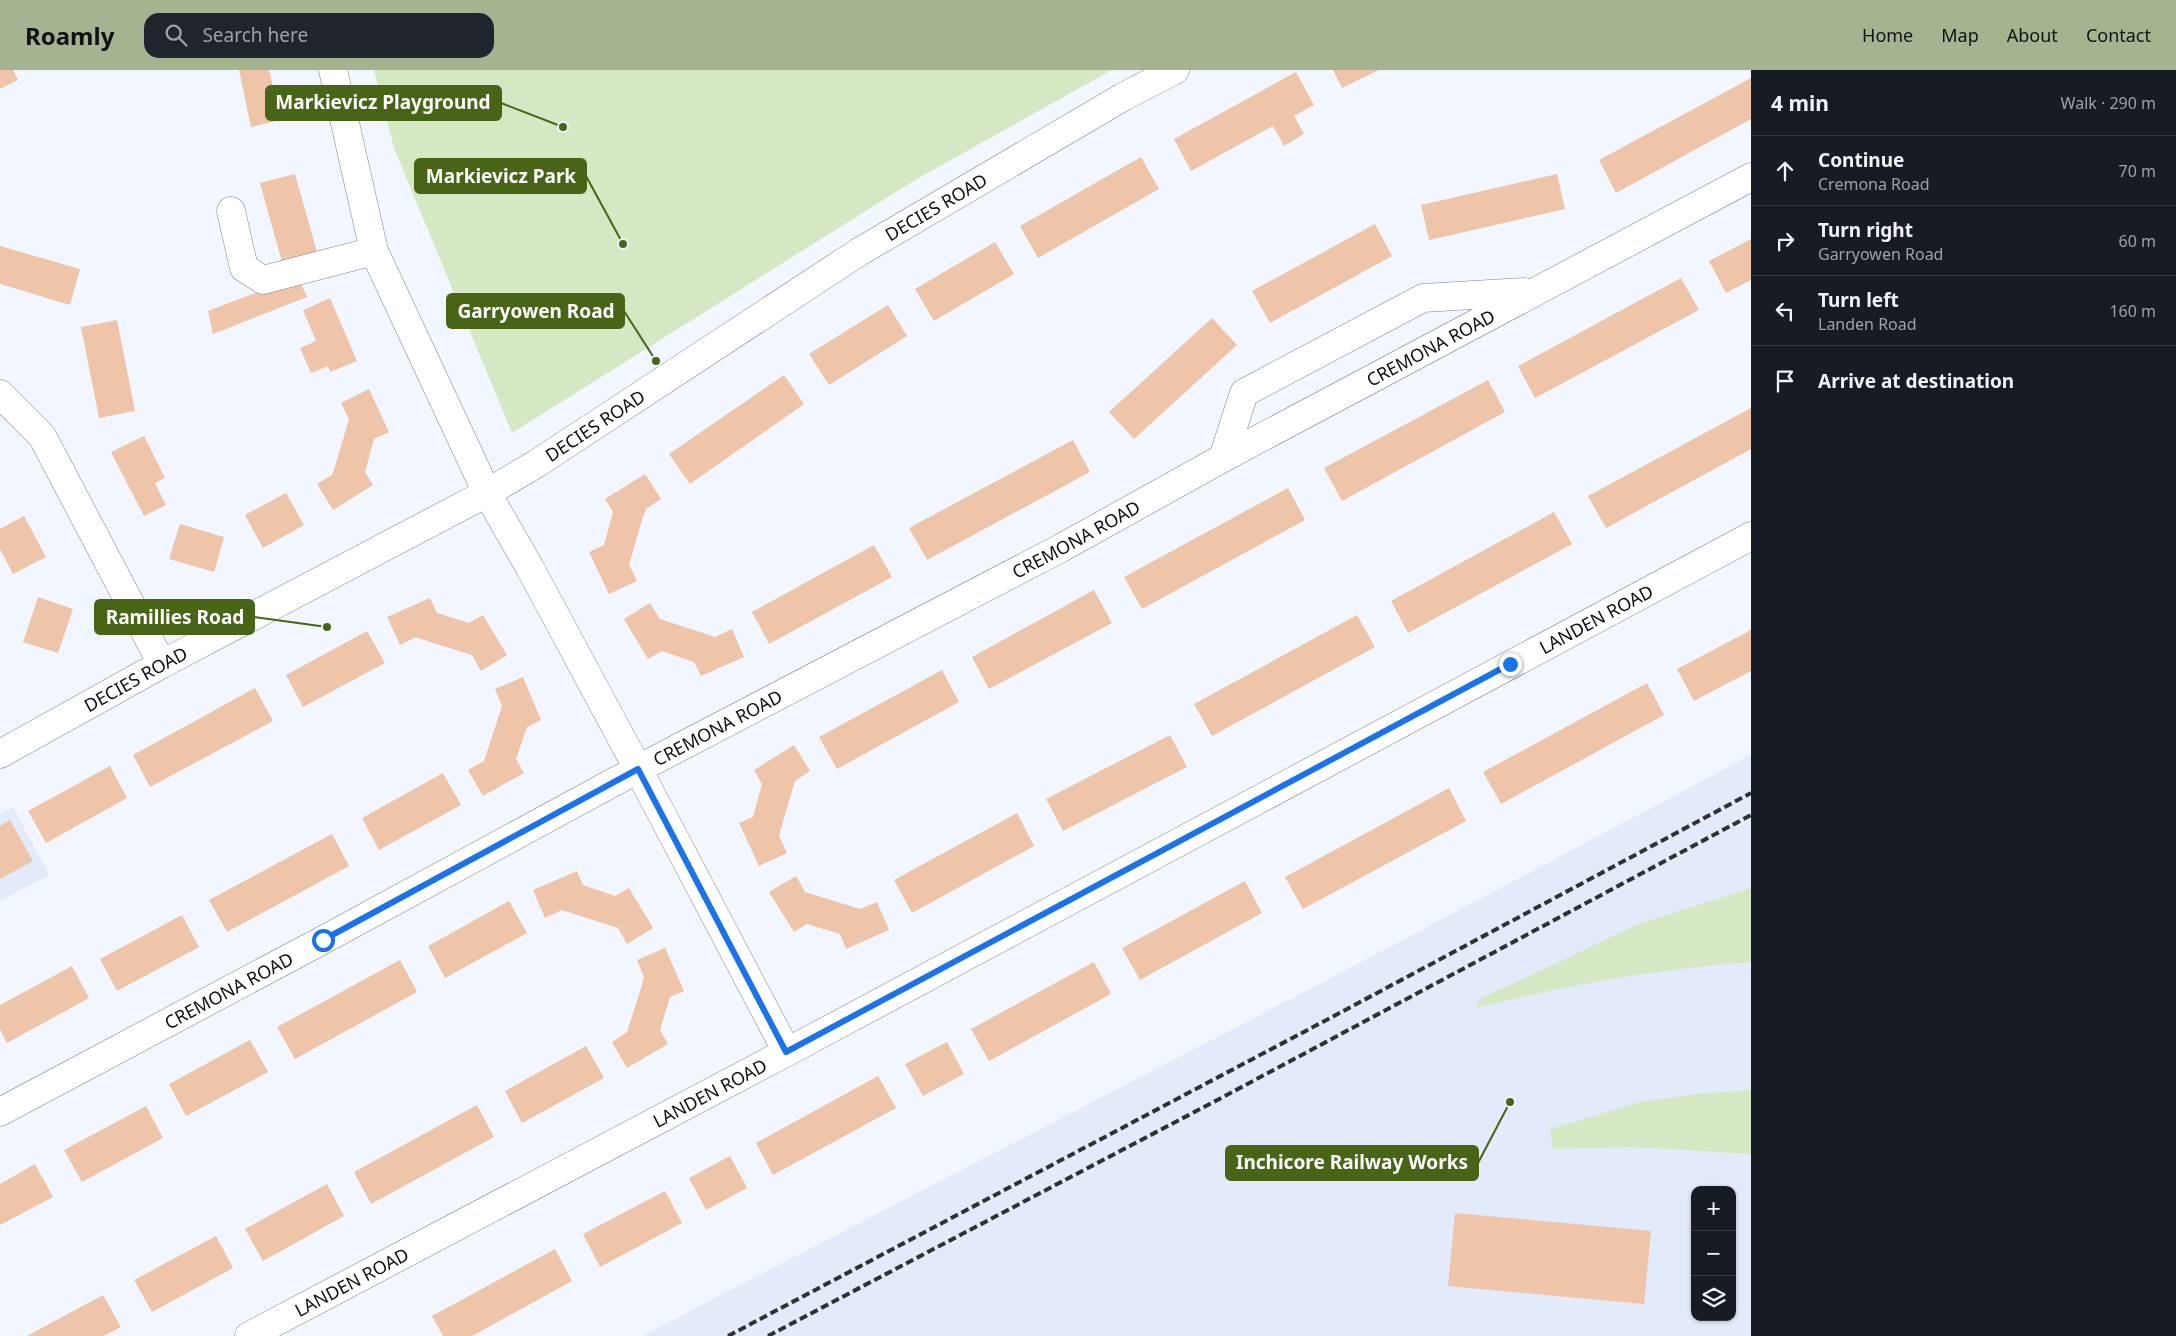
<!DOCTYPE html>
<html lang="en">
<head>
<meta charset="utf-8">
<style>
	:root { --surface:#171b24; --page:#20242c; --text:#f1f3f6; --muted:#9ea1a6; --line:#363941; --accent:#a5b391 }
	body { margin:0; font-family:"Noto Sans",sans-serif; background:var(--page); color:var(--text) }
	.controls { position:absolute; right:15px; bottom:15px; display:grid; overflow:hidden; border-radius:10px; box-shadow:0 1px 4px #0004 }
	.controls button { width:45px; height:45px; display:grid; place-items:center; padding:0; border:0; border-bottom:1px solid var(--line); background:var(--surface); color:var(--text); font:25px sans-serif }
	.stop { position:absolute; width:15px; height:15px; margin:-11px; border:4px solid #1a73e8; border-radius:50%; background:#fff }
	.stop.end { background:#1a73e8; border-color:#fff; box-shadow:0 1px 5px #0008 }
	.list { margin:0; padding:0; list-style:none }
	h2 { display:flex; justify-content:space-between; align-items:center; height:65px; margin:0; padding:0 20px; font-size:21px }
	h2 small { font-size:16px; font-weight:400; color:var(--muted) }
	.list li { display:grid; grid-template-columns:32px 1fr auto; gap:15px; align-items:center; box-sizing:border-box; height:70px; padding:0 20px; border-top:1px solid var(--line) }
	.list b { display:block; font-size:19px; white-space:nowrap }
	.list p { margin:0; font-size:16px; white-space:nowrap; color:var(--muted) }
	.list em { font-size:16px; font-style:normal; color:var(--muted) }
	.icon { flex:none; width:28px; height:28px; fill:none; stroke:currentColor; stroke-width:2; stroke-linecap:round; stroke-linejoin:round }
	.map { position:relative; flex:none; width:1751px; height:1266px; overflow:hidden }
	header { display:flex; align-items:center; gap:30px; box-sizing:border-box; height:70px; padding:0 25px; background:var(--accent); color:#111 }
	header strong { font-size:24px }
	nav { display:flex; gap:28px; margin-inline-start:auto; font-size:18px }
	.search { width:350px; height:45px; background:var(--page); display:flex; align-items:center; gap:12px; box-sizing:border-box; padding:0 18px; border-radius:15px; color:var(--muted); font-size:19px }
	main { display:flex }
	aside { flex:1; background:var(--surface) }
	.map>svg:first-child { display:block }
	.built { fill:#e3eaf9; fill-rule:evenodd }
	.green { fill:#d5e8c3 }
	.building { fill:#eec5a8 }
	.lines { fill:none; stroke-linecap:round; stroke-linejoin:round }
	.minor-casing { stroke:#80848b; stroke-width:29 }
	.minor { stroke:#fff; stroke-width:28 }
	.rail { stroke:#2f3134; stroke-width:4; stroke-dasharray:8 4; stroke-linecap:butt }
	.route { stroke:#1a73e8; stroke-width:6 }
	.labels { text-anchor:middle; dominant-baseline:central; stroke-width:4; stroke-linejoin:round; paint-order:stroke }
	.street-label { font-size:18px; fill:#0e0f12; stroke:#f2f6fe }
	.leader { fill:none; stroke:#486416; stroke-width:2 }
	.callout-dot { fill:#486416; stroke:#f2f6fe; stroke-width:2 }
	.callout { fill:#486416; stroke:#486416; stroke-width:2 }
	.callout-label { font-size:19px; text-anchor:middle; font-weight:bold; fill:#fff }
</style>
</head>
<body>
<header>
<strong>Roamly</strong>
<div class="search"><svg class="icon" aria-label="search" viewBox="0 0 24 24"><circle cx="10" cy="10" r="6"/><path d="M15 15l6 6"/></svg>Search here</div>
<nav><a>Home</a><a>Map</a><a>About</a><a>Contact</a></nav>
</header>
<main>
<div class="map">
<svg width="1751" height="1266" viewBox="0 0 1751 1266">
	<rect width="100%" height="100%" fill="#f2f6fe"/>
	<!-- built -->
	<path class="built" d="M 1751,685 L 1751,1266 L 642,1266 L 1314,917 ZM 1695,1120 L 1732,1120 L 1732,1247 L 1695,1247 Z
		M 13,737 L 49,805 L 0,831 L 0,744 Z"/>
	<!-- green -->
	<path class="green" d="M 374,0 L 1112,0 L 915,110 L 512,363 L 394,78 Z
		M 1751,818 L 1751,892 C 1658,899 1566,915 1476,938 L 1480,929 L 1641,853 Z
		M 1751,1020 L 1751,1084 L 1631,1077 L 1553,1079 L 1550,1059 L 1640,1032 L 1697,1024 Z"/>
	<!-- building -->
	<path class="building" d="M 0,0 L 13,0 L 18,10 L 0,19 Z
		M 239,0 L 269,0 L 281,50 L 251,57 Z
		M 1333,0 L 1379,0 L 1342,18 Z
		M 1296,2 L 1314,35 L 1294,46 L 1304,64 L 1284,76 L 1273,56 L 1191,101 L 1174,69 Z
		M 1751,8 L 1751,49 L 1616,123 L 1599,90 Z
		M 1141,87 L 1159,119 L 1038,188 L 1020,156 Z
		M 295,104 L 317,182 L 282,192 L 260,113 Z
		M 1557,104 L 1565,139 L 1429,170 L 1421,135 Z
		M 1375,154 L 1392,186 L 1270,253 L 1252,221 Z
		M 1751,169 L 1751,210 L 1726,223 L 1709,191 Z
		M 995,172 L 1014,204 L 934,251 L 915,219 Z
		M 0,176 L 80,199 L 70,235 L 0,214 Z
		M 298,207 L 307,227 L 213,264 L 208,241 Z
		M 1681,208 L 1699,240 L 1535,328 L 1518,296 Z
		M 330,228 L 357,291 L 330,302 L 328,296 L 311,303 L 300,278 L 316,271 L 303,240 Z
		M 888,235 L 907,266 L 829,315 L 809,284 Z
		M 1212,248 L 1237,275 L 1134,369 L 1109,342 Z
		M 117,250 L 135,341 L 99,348 L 81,257 Z
		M 784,305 L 804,334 L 690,414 L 669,384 Z
		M 1488,310 L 1505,342 L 1342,431 L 1324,398 Z
		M 369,319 L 389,362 L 374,369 L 365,402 L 373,415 L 333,440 L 317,414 L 332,405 L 336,393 L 349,349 L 341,333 Z
		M 1751,338 L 1751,379 L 1606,458 L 1588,426 Z
		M 144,366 L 165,408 L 155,413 L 166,435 L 144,446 L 111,382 Z
		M 1073,370 L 1090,402 L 927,490 L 909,458 Z
		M 645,404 L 661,429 L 646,439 L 642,450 L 629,495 L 637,511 L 609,524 L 589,482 L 604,475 L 613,442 L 605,429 Z
		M 1288,418 L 1305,450 L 1142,539 L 1124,507 Z
		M 286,423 L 304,455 L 263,478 L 245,445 Z
		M 1554,442 L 1572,474 L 1408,563 L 1391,531 Z
		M 24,446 L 46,487 L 13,504 L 0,479 L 0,459 Z
		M 180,454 L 224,467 L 214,502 L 169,489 Z
		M 874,475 L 892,507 L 769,574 L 752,542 Z
		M 1094,520 L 1112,553 L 989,619 L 972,587 Z
		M 38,527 L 73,539 L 58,583 L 23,572 Z
		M 430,528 L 437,543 L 469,553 L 483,545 L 507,585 L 481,601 L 472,585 L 427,571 L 416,567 L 400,575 L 387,547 Z
		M 650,533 L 660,549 L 703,563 L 715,567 L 732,559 L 744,587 L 701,606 L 694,592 L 662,581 L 648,589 L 624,549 Z
		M 1357,545 L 1375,577 L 1212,666 L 1194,634 Z
		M 1751,560 L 1751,601 L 1694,631 L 1677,599 Z
		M 367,561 L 385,593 L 303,637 L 286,605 Z
		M 942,600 L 959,632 L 837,699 L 819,667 Z
		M 523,607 L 541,650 L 527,657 L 516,689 L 524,703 L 483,726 L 468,700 L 484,691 L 502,636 L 495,619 Z
		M 1647,613 L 1664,645 L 1501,734 L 1483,702 Z
		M 255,618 L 273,651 L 150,717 L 133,685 Z
		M 1170,665 L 1187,697 L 1063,761 L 1046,729 Z
		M 794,675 L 810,701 L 795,711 L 782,755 L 779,766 L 787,783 L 759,796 L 739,753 L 753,747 L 762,714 L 754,700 Z
		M 110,696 L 127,728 L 46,773 L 28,741 Z
		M 443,703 L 461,735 L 379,780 L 362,748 Z
		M 1449,718 L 1466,751 L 1303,839 L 1285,807 Z
		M 1017,743 L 1034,776 L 912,843 L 894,810 Z
		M 10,750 L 33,791 L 0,809 L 0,756 Z
		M 332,764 L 349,796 L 227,862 L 209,830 Z
		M 577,801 L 583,815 L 615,826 L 629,818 L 653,858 L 627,874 L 618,858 L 574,844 L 562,840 L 545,848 L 533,820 Z
		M 796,806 L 805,822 L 860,839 L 877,832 L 889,860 L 846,879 L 840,864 L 807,854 L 794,862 L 769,822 Z
		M 1245,811 L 1262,843 L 1140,910 L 1122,878 Z
		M 509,831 L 527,863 L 445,908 L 428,876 Z
		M 182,845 L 199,877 L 117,921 L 100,889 Z
		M 665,878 L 684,921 L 670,927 L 660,960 L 668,974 L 627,998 L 612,972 L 627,962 L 641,918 L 644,907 L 637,890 Z
		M 400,890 L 417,922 L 295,989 L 277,957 Z
		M 1094,892 L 1111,924 L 989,991 L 971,959 Z
		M 72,896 L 89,928 L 7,973 L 0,959 L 0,935 Z
		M 250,970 L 268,1002 L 186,1046 L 169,1014 Z
		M 947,972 L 964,1004 L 923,1026 L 905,994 Z
		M 586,976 L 604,1008 L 522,1053 L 505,1021 Z
		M 878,1006 L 896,1038 L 773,1105 L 756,1073 Z
		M 477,1035 L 494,1067 L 371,1134 L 354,1102 Z
		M 146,1036 L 163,1068 L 82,1112 L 64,1080 Z
		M 730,1086 L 747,1118 L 706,1140 L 689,1108 Z
		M 35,1094 L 53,1127 L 0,1155 L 0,1114 Z
		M 327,1114 L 344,1146 L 263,1191 L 245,1159 Z
		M 665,1121 L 682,1153 L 600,1197 L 583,1164 Z
		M 1455,1143 L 1651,1161 L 1644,1234 L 1448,1216 Z
		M 216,1166 L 233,1198 L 152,1242 L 134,1210 Z
		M 555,1179 L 572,1211 L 472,1266 L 443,1266 L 432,1246 Z
		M 103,1225 L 121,1257 L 103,1266 L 27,1266 Z"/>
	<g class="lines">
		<defs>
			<g id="minor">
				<path d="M 333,0 L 374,181 L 487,423 L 530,498 L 638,699 L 787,982"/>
				<path d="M 231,141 L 244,198 L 263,210 L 374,181"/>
				<path d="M 0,324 L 42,366 L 162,594"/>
				<path d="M 1223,388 L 1244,323 L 1423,228 L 1524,222"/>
				<path id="s1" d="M 0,684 L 162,594 L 487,423 L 536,394 L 859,182 L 1123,27 L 1175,0"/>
				<path id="s2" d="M 0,1042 L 323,870 L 638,699 L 1061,478 L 1223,388 L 1751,107"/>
				<path id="s3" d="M 249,1266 L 787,982 L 1751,466"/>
			</g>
		</defs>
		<!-- minor casing -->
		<use href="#minor" class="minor-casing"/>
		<!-- minor -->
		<use href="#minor" class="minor"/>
		<!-- rail -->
		<path class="rail" d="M 728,1266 L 1334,946 L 1751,723
			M 768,1266 L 1223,1027 L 1751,745"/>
	</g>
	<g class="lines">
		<!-- route -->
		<path class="route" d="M 323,870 L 638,699 L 786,982 L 1510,594"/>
	</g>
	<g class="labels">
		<!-- street labels -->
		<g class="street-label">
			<text stroke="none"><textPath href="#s1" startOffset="1085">DECIES ROAD</textPath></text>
			<text stroke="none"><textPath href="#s2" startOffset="1622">CREMONA ROAD</textPath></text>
			<text stroke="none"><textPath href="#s1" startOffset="680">DECIES ROAD</textPath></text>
			<text stroke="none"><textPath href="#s2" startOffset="1219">CREMONA ROAD</textPath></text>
			<text stroke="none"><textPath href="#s3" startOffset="1526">LANDEN ROAD</textPath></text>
			<text stroke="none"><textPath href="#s1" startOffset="155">DECIES ROAD</textPath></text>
			<text stroke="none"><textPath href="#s2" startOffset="814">CREMONA ROAD</textPath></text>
			<text stroke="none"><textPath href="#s2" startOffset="259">CREMONA ROAD</textPath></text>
			<text stroke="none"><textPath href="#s3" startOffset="521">LANDEN ROAD</textPath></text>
			<text stroke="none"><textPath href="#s3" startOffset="116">LANDEN ROAD</textPath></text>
		</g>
	</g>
	<!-- callouts -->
	<path class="leader" d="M563 57L501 33M623 174L586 106M656 291L624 241M327 557L254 547M1510 1032L1478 1093"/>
	<g class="callout-dot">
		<circle cx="563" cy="57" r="5"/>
		<circle cx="623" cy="174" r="5"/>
		<circle cx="656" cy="291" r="5"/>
		<circle cx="327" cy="557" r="5"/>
		<circle cx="1510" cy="1032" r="5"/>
	</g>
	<g class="callout">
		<rect x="266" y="16" width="235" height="34" rx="5"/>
		<rect x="415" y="89" width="171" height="34" rx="5"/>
		<rect x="447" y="224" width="177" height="34" rx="5"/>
		<rect x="95" y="530" width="159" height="34" rx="5"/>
		<rect x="1226" y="1076" width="252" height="34" rx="5"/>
	</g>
	<g class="callout-label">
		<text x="383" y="39">Markievicz Playground</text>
		<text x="501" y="113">Markievicz Park</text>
		<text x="536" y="248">Garryowen Road</text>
		<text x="175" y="554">Ramillies Road</text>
		<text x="1352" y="1099">Inchicore Railway Works</text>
	</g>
</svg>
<div class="controls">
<button>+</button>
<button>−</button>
<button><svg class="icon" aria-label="layers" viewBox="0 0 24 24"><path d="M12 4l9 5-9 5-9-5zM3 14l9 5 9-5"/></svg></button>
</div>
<div class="stop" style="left:323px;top:870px"></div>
<div class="stop end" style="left:1510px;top:594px"></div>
</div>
<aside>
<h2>4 min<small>Walk · 290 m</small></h2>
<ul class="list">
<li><svg class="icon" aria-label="ahead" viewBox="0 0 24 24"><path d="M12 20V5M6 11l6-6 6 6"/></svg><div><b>Continue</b><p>Cremona Road</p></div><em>70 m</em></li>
<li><svg class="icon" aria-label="right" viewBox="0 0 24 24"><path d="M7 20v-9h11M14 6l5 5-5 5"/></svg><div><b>Turn right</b><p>Garryowen Road</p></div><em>60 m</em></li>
<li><svg class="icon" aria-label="left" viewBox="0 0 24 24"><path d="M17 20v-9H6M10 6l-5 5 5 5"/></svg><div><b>Turn left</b><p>Landen Road</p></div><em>160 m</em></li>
<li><svg class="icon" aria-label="arrive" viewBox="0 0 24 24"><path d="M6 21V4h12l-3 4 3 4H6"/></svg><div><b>Arrive at destination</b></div></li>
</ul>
</aside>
</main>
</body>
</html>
